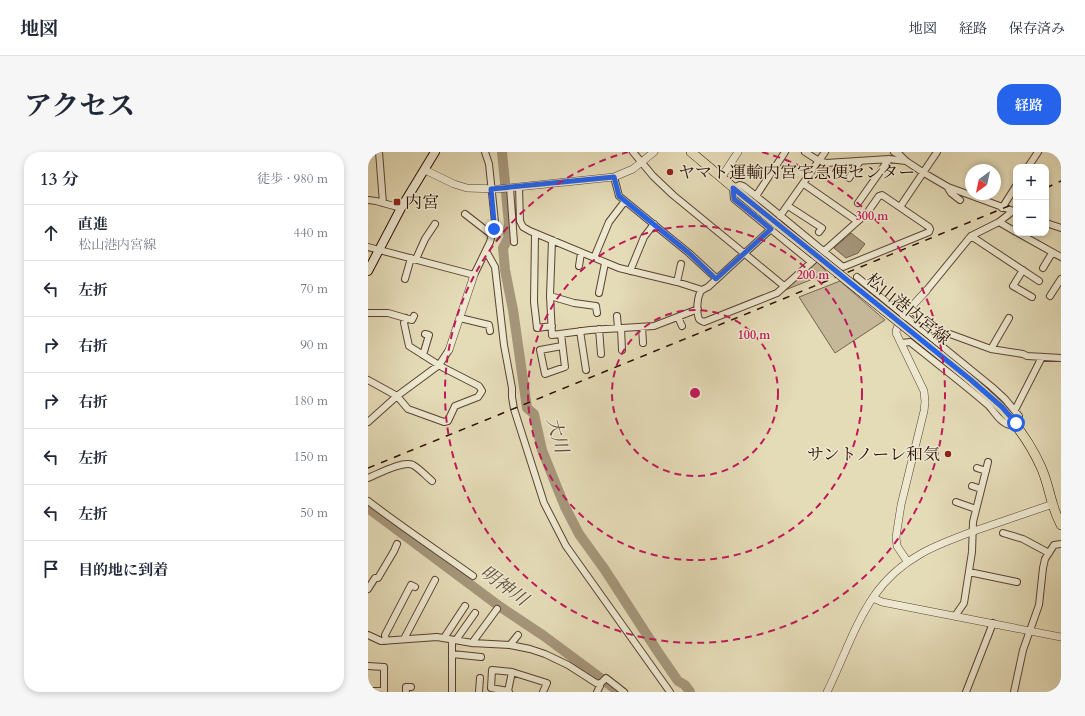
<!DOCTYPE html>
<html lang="ja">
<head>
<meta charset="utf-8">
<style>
	:root { --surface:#fff; --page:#f6f6f7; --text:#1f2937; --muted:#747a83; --line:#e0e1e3; --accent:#2563eb }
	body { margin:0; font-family:Cardo,"Noto Serif JP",serif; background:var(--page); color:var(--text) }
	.controls { position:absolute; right:12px; top:12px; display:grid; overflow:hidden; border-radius:8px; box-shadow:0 2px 6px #0003 }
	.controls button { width:36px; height:36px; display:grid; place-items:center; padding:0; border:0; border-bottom:1px solid var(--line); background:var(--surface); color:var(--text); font:20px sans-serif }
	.compass { position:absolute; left:597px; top:12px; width:36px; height:36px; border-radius:50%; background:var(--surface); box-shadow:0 2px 6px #0003; rotate:213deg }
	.stop { position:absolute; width:12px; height:12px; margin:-9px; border:3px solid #2563eb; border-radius:50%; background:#fff }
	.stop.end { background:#2563eb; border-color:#fff; box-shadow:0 1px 4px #0008 }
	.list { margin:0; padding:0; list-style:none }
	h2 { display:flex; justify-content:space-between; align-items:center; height:52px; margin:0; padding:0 16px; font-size:17px }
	h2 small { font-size:13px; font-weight:400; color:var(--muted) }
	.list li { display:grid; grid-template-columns:26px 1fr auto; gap:12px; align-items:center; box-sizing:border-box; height:56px; padding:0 16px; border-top:1px solid var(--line) }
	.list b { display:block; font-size:15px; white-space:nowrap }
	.list p { margin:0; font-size:13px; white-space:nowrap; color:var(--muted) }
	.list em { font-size:13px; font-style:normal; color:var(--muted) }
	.icon { flex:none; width:22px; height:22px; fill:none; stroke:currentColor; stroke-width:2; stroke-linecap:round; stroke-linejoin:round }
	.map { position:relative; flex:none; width:693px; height:540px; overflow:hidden; border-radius:16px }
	header { display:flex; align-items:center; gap:24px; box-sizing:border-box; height:56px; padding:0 20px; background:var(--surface); border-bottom:1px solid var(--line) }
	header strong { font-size:19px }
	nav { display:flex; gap:22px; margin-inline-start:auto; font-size:14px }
	.intro { display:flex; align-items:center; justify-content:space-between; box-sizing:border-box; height:96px; padding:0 24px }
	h1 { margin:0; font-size:28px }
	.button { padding:10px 18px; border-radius:16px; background:var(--accent); color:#fff; font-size:14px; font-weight:700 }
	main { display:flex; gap:24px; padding:0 24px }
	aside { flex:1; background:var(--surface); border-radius:16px; box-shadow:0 2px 6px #0003 }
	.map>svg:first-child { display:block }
	.green { fill:#c5b899; stroke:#78644f }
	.water { fill:#a5967a; stroke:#75604b }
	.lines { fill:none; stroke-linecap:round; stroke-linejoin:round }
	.river { stroke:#a5967a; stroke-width:10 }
	.minor-casing { stroke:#5a4232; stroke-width:8 }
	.tertiary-casing { stroke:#5a4232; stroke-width:8 }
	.secondary-casing { stroke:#2c0f05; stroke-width:10 }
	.primary-casing { stroke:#2c0f05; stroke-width:10 }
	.minor { stroke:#ede8d0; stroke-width:6 }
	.tertiary { stroke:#ede8d0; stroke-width:7 }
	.secondary { stroke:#ede8d0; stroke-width:8 }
	.primary { stroke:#e4dbb7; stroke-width:9 }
	.rail { stroke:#2c0f05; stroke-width:1.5; stroke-dasharray:7 7; stroke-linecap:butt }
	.primary-bridge-casing { stroke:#2c0f05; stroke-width:10; stroke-linecap:butt }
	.primary-bridge { stroke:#e4dbb7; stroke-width:9 }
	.route { stroke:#2563eb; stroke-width:5 }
	.ring { fill:none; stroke:#c2185b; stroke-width:2; stroke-dasharray:7 5 }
	.poi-dot { fill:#8f2418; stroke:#ede8d0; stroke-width:1.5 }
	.labels { text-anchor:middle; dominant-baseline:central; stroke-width:3; stroke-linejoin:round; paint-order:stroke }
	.poi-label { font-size:17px; fill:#2c0f05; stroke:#ede8d0; text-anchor:start }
	.street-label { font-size:17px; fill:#2c0f05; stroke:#ede8d0 }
	.water-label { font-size:18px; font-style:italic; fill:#624c3a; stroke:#ede8d0 }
	.centre { fill:#c2185b; stroke:#ede8d0; stroke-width:2 }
	.ring-label { font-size:12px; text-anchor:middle; font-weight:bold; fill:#c2185b; stroke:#ede8d0; stroke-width:3; stroke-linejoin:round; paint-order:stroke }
</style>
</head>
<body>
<header>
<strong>地図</strong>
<nav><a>地図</a><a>経路</a><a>保存済み</a></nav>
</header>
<div class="intro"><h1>アクセス</h1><a class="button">経路</a></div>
<main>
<aside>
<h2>13 分<small>徒歩 · 980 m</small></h2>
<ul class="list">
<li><svg class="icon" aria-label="ahead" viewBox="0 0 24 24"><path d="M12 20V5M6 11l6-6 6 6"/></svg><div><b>直進</b><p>松山港内宮線</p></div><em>440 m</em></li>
<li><svg class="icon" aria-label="left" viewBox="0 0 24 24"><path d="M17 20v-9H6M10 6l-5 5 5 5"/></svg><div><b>左折</b></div><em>70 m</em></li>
<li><svg class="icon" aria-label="right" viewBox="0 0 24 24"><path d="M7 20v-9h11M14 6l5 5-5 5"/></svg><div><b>右折</b></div><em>90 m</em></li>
<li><svg class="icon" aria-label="right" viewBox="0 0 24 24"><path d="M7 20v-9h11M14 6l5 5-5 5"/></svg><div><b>右折</b></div><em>180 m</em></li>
<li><svg class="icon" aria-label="left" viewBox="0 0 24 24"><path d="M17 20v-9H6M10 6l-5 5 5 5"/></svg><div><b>左折</b></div><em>150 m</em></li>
<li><svg class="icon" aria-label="left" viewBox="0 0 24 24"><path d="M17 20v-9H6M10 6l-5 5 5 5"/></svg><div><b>左折</b></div><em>50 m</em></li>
<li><svg class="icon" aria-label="arrive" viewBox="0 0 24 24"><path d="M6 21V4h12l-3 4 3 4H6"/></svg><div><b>目的地に到着</b></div></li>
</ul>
</aside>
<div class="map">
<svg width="693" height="540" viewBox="0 0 693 540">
	<rect width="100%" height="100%" fill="#e4dbb7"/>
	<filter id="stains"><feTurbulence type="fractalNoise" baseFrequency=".005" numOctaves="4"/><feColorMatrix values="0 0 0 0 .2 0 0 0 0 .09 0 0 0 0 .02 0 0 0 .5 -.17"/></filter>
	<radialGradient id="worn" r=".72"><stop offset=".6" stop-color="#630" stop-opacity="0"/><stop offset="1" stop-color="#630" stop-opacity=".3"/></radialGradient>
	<!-- green -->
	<path class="green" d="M 447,108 L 460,121 L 412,140 Z
		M 472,129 L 517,168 L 467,201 L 431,145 Z"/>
	<!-- water -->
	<path class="water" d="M 483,81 L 497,92 L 490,101 L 478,106 L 466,96 Z"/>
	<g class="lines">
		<!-- river -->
		<path class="river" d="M 134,0 L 141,72 L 140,81 L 141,85 L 135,96 L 137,118 L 145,158 L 159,256 L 166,262 L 174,298 L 197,355 L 211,382 L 237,418 L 290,500 L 310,529 L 317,533 L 322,540
			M 0,356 L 131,454 L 176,484 L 250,539"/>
		<defs>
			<path id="minor" d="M 11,0 L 15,51
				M 265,0 L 285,24 L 305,43 L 416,134
				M 437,0 L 451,9 L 458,11 L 521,7 L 538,9
				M 526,0 L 532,3 L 538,9 L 556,21 L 580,35 L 648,60
				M 660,15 L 670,0
				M 246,25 L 251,44 L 321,101 L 349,127
				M 481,26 L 492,9
				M 436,32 L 489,69
				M 151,35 L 152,69 L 155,75 L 162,79 L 251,116 L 309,130 L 334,138
				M 142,36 L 146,90
				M 580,36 L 583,41 L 592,48
				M 388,44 L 417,0
				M 0,48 L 8,49 L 33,56
				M 490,51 L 521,7
				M 420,54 L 454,76 L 451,80
				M 532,55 L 569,0
				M 634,56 L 648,34
				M 97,62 L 124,83
				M 412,64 L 457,0
				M 631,70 L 648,80
				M 678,71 L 693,76
				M 403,77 L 340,135 C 339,135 335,138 334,138 C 329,143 328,160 331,167 C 332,169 334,169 336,170 L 409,141 L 499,61 L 511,44 L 514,43 L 561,75 L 562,77 L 561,80 L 475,115 C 441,88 409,60 375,34 L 372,33 L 365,36 L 366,47 L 443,110
				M 650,81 L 693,105
				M 167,82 L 166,150 L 169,176 L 184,174
				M 603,84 L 671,129
				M 184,88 L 182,144 L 184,183 L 222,178 L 286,174 L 330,157
				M 0,95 L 106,123 L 122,90 L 127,70 L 121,12 L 117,0
				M 118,99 L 127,115 L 136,193 L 144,236 L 144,245 L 146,257 L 176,351 L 198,394 L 302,540
				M 226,106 L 241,70 L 257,49
				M 48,107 L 57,87 L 67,72
				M 211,114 L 213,101
				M 675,116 L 684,101
				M 655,118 L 645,134 L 664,145
				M 262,119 L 276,85 L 286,72
				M 489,125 L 624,235 L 637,247 L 651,264 L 650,269 L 642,273 C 633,272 626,259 620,253 C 595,231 568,211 542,190 L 534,191
				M 37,127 L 43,106
				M 309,130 L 313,112
				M 558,139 L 603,84 L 631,70 L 645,59
				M 231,141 L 237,111
				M 182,144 L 206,151 L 228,154 L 229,161
				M 682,144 L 693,127
				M 543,157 L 564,177 L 571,181 L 582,182 L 623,197 L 655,202 L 659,204 L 693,206
				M 0,161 L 20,161 L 44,168 L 46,164
				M 249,164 L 250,176
				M 310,165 L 314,174
				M 92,166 L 121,173 L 122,179
				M 274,175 L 275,191
				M 253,176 L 254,198
				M 231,177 L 233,202
				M 212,179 L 218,218
				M 193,182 L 197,215 L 177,222 L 172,198 L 194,194
				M 623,197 L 641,166
				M 55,203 L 61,183 L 57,182
				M 0,228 L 29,244 L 71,213 L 81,198
				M 647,258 L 674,205
				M 0,270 L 29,244 L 40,257 L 76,270 L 80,269 L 87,254 L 110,245 L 114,239 L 111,234 L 74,215 L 41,194 L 36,171 L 38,166
				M 609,316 L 618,319
				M 0,326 C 10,322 35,308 45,313 C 52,317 58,324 64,329
				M 604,334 L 613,337
				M 0,349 C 34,375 70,399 105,424
				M 588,350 L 608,357
				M 635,381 L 655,387 L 681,401
				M 601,420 L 649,430
				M 0,437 L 7,426 L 10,426 L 26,399 L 29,392
				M 587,464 L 596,451 L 604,400 L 605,370 L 620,310
				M 0,483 L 13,489 L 69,485 L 104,491 L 142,493 L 162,497 L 177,502 L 200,513 L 228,531 L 232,532 L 238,526 L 256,540
				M 76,486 L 97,454
				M 36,487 L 67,428
				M 88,488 L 107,461
				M 18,489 L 17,483 L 43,433 L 47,435
				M 104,491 L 129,457
				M 142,493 L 150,483
				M 84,502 L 113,505
				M 0,514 L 16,515 L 16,540
				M 0,539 L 16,539
				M 140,539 L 123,536 L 124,518 L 144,520
				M 38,540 L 38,535 L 43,535
				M 84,540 L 84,488
				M 111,540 L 112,526
				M 141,540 L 140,539 L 144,520 L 179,531 L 175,540
				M 229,540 L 232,534 L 232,532
				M 598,540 L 625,471
				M 646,540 L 655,498 L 671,453 L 675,416 L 677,407 L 686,393 L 693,392"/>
			<path id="tertiary" d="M 57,18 L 86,32 L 99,36 L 130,37 L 246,25 L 265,17 L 286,0
				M 353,26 L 370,0
				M 81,198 L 106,123
				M 539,409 L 529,394 L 528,385 L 533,353 L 556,259 L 557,250 L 556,239 L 528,181 C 528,169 549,149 558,139
				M 505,446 L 514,450 L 693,485
				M 459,540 C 475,508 486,473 506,444 C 533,405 570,392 612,377 C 636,369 661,360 685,352"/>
			<path id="secondary" d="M 0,119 L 33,56 L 67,0"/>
			<path id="primary" d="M 323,0 L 410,73
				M 572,203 C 614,237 650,264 673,315 C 679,328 681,341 685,353 C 687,360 690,367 693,373"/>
		</defs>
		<!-- minor casing -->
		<use href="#minor" class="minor-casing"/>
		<!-- tertiary casing -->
		<use href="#tertiary" class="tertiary-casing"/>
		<!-- secondary casing -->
		<use href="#secondary" class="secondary-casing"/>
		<!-- primary casing -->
		<use href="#primary" class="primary-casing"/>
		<!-- minor -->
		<use href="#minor" class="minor"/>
		<!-- tertiary -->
		<use href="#tertiary" class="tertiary"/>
		<!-- secondary -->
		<use href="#secondary" class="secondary"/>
		<!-- primary -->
		<use href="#primary" class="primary"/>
		<!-- rail -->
		<path class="rail" d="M 678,36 L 693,29
			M 0,316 L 410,149 L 648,51"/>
		<defs>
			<path id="primary-bridge" d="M 410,73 L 572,203"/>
		</defs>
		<!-- primary-bridge casing -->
		<use href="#primary-bridge" class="primary-bridge-casing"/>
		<!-- primary-bridge -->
		<use href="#primary-bridge" class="primary-bridge"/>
	</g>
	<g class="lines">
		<!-- route -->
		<path class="route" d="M 126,77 L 126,70 L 123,37 L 246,25 L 251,44 L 321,101 L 348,127 L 403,77 L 366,47 L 365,36 L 603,228 L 634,255 L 648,271"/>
	</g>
	<!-- distance rings -->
	<g class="ring">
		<circle cx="327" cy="241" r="83"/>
		<circle cx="327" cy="241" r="167"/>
		<path d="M394 0A250 250 0 1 1 260 0"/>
	</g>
	<!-- markers -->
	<g class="poi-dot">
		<circle cx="302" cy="20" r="4"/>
		<rect x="25" y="46" width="8" height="8" rx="2"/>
		<circle cx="580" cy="302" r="4"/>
	</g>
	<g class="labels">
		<!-- poi labels -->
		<g class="poi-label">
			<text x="310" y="20">ヤマト運輸内宮宅急便センター</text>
			<text x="37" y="50">内宮</text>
			<text x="572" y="302" text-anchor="end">サントノーレ和気</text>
		</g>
		<!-- street labels -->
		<g class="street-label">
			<text transform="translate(540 157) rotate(39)">松山港内宮線</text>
		</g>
		<!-- water labels -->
		<g class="water-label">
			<text transform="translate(189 283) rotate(74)">大川</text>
			<text transform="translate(136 434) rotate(36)">明神川</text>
		</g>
	</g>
	<circle cx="327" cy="241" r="6" class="centre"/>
	<g class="ring-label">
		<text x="504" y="68">300 m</text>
		<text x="445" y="127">200 m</text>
		<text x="386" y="187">100 m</text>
	</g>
	<rect width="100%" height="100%" filter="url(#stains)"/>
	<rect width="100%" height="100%" fill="url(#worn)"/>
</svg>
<div class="controls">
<button>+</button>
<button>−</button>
</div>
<svg class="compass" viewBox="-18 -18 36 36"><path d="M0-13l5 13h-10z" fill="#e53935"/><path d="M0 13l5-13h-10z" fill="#747a83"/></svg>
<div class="stop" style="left:648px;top:271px"></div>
<div class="stop end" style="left:126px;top:77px"></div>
</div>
</main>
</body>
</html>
